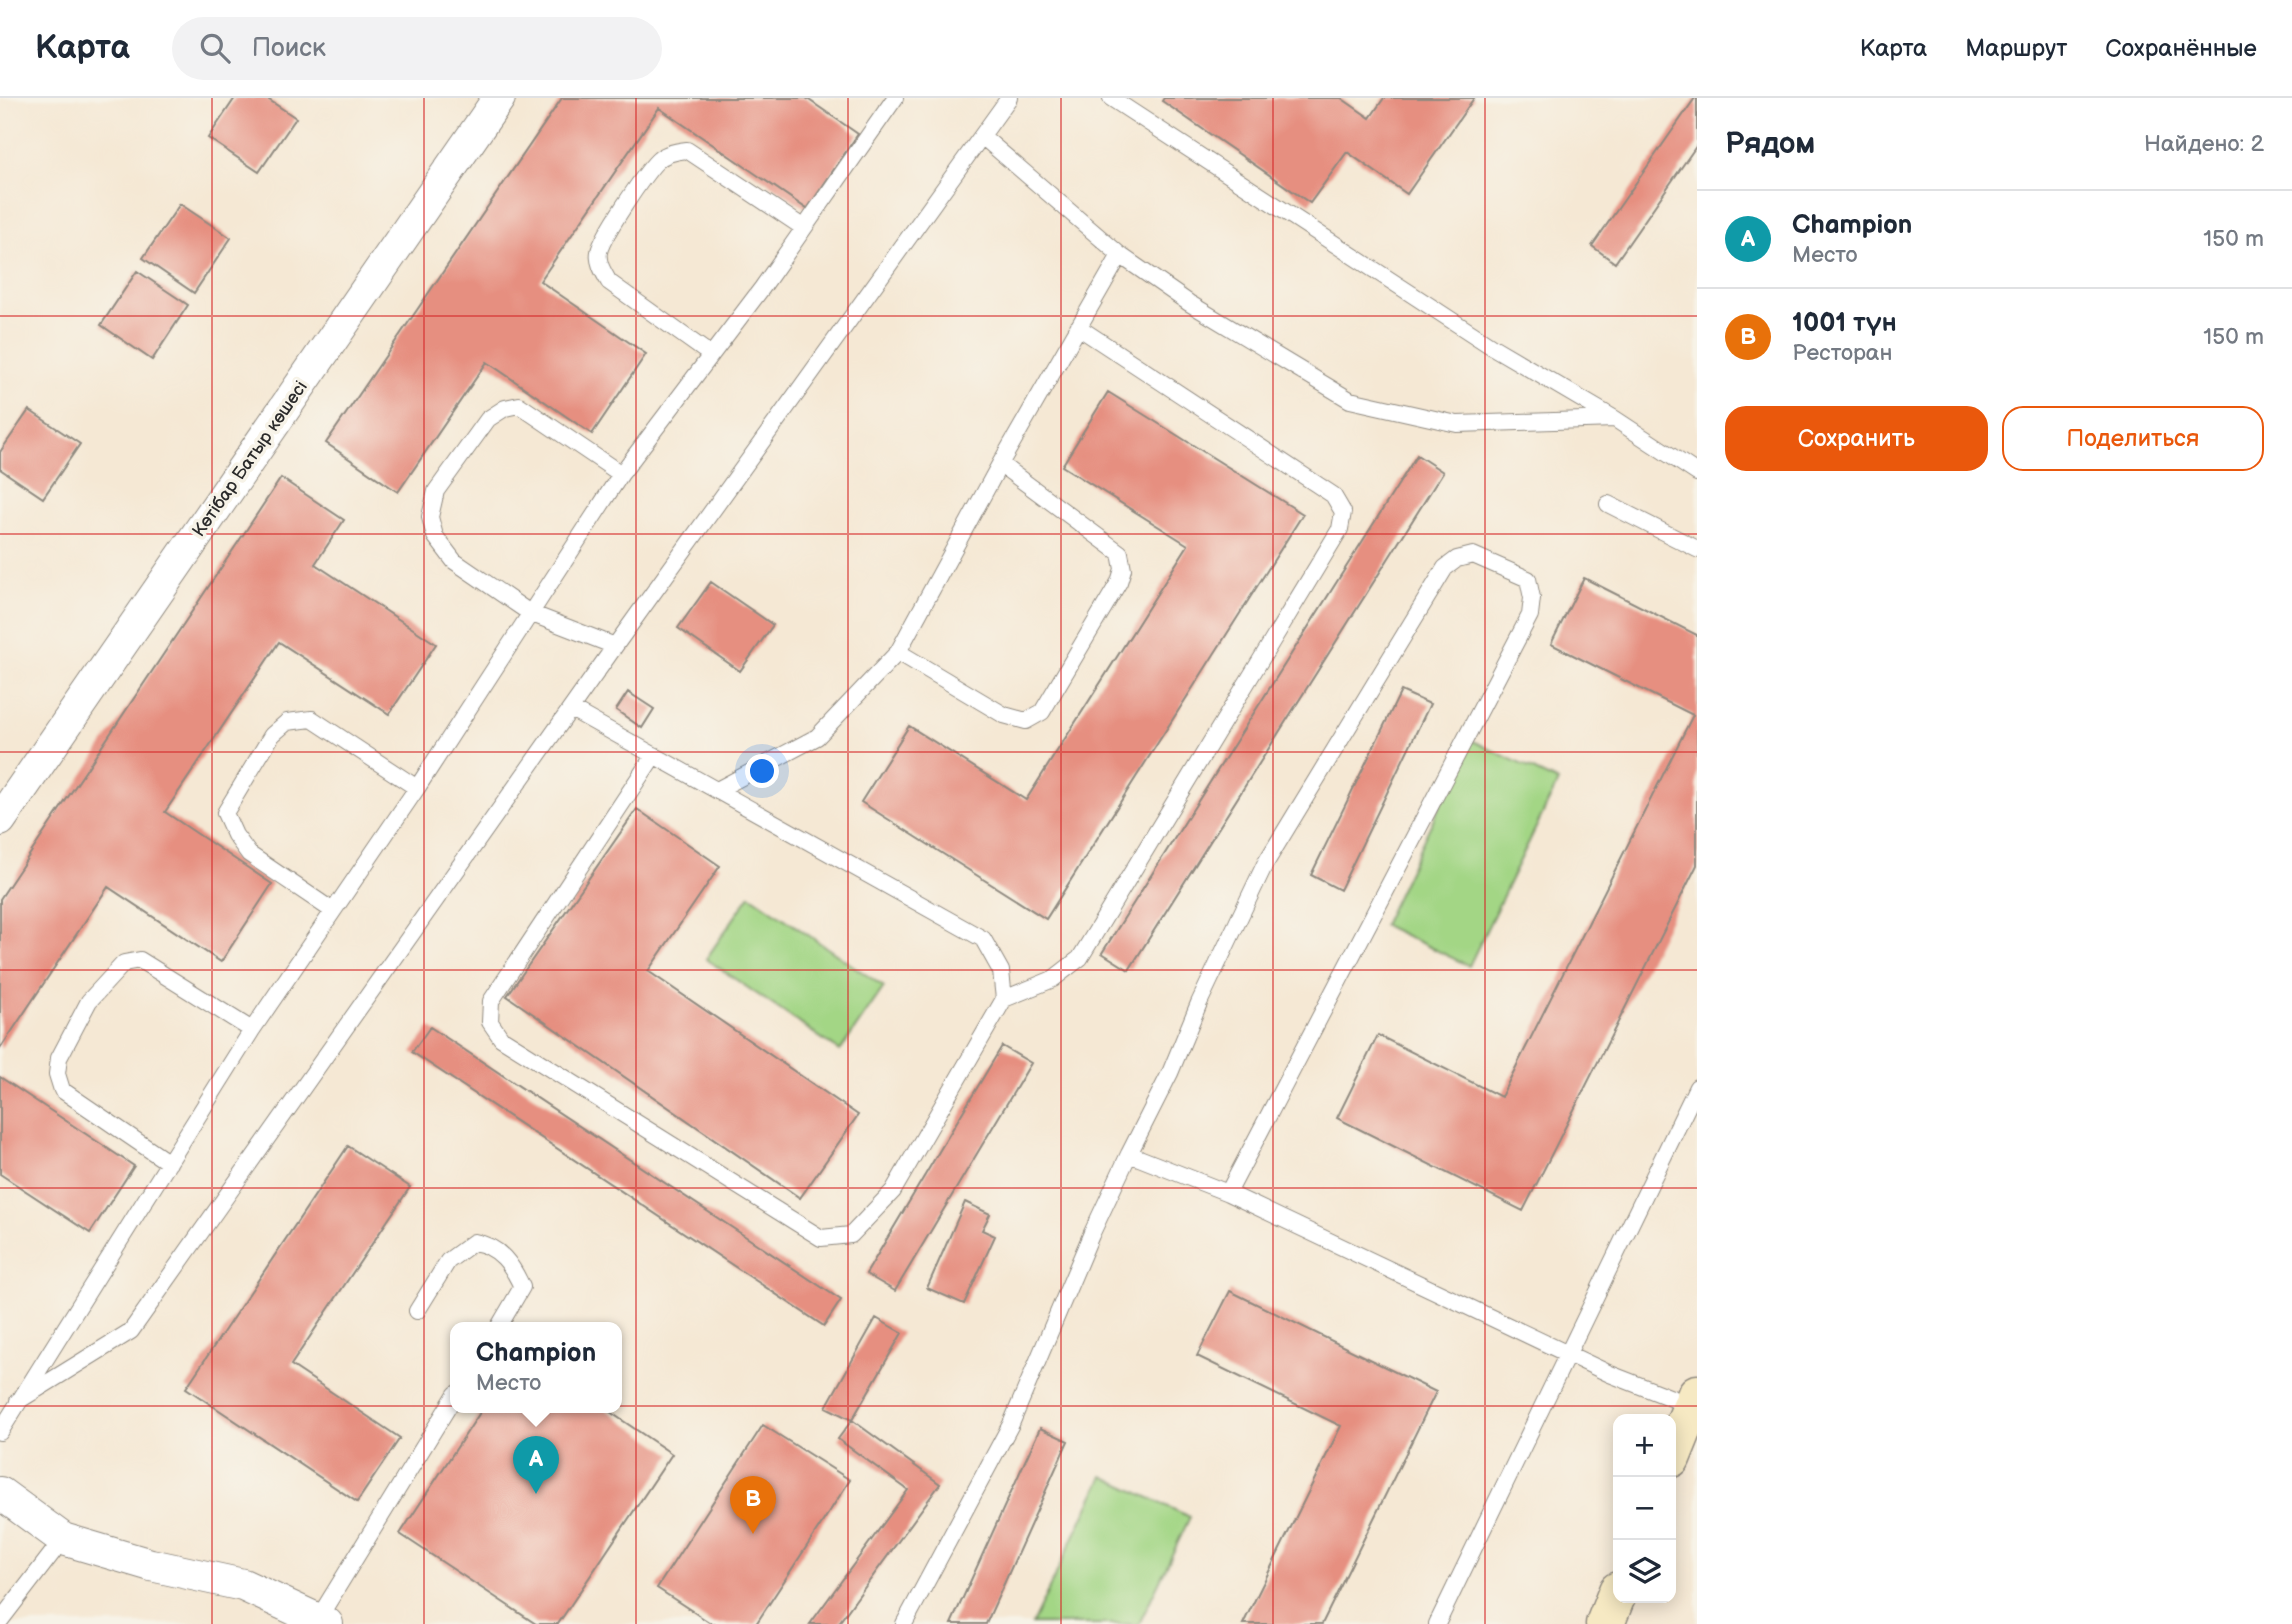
<!DOCTYPE html>
<html lang="ru">
<head>
<meta charset="utf-8">
<style>
	:root { --surface:#fff; --page:#f2f2f3; --text:#1f2937; --muted:#747a83; --line:#e0e1e3; --accent:#ea580c }
	body { margin:0; font-family:"Balsamiq Sans",sans-serif; background:var(--page); color:var(--text) }
	.controls { position:absolute; right:21px; bottom:21px; display:grid; overflow:hidden; border-radius:14px; box-shadow:0 4px 18px #0003 }
	.controls button { width:63px; height:63px; display:grid; place-items:center; padding:0; border:0; border-bottom:2px solid var(--line); background:var(--surface); color:var(--text); font:35px sans-serif }
	.you { position:absolute; left:763px; top:674px; width:24px; height:24px; margin:-18px; border:5px solid #fff; border-radius:50%; background:#1a73e8; box-shadow:0 0 0 10px #1a73e833 }
	.badge { display:grid; place-items:center; width:46px; height:46px; border-radius:50%; background:var(--accent); color:#fff; font-size:23px; font-weight:700 }
	.pin { position:absolute; translate:-50% -58px; filter:drop-shadow(0 2px 4px #0008) }
	.pin::after { content:''; position:absolute; top:37px; width:24px; height:21px; background:inherit; clip-path:polygon(0 0,100% 0,50% 100%) }
	.popup { position:absolute; left:450px; top:1224px; width:172px; height:91px; box-sizing:border-box; display:grid; place-content:center; border-radius:14px; background:var(--surface); filter:drop-shadow(0 2px 5px #0005); font-size:23px; white-space:nowrap; color:var(--muted) }
	.popup b { font-size:26px; color:var(--text) }
	.popup::after { content:''; position:absolute; left:50%; top:100%; margin-left:-14px; border:14px solid transparent; border-top-color:var(--surface) }
	.list { margin:0; padding:0; list-style:none }
	h2 { display:flex; justify-content:space-between; align-items:center; height:91px; margin:0; padding:0 28px; font-size:30px }
	h2 small { font-size:23px; font-weight:400; color:var(--muted) }
	.list li { display:grid; grid-template-columns:46px 1fr auto; gap:21px; align-items:center; box-sizing:border-box; height:98px; padding:0 28px; border-top:2px solid var(--line) }
	.list b { display:block; font-size:26px; white-space:nowrap }
	.list p { margin:0; font-size:23px; white-space:nowrap; color:var(--muted) }
	.list em { font-size:23px; font-style:normal; color:var(--muted) }
	.actions { display:flex; gap:14px; padding:21px 28px }
	.actions a { flex:1; padding:16px 0; border:2px solid var(--accent); border-radius:21px; text-align:center; font-size:24px; color:var(--accent) }
	.actions .main { background:var(--accent); color:#fff }
	.icon { flex:none; width:38px; height:38px; fill:none; stroke:currentColor; stroke-width:2; stroke-linecap:round; stroke-linejoin:round }
	.map { position:relative; flex:none; width:1697px; height:1526px; overflow:hidden }
	header { display:flex; align-items:center; gap:42px; box-sizing:border-box; height:98px; padding:0 35px; background:var(--surface); border-bottom:2px solid var(--line) }
	header strong { font-size:33px }
	nav { display:flex; gap:38px; margin-inline-start:auto; font-size:24px }
	.search { width:490px; height:63px; background:var(--page); display:flex; align-items:center; gap:18px; box-sizing:border-box; padding:0 24px; border-radius:38px; color:var(--muted); font-size:26px }
	main { display:flex }
	aside { flex:1; background:var(--surface) }
	.map>svg:first-child { display:block }
	.green { fill:#a3d685; stroke:#678058; stroke-width:2 }
	.building { fill:#e68f80 }
	.lines { fill:none; stroke-linecap:round; stroke-linejoin:round }
	.lane-casing { stroke:#908a80; stroke-width:18 }
	.street-casing { stroke:#908a80; stroke-width:34 }
	.secondary-casing { stroke:#908a80; stroke-width:41 }
	.lane { stroke:#fff; stroke-width:16 }
	.street { stroke:#fff; stroke-width:32 }
	.secondary { stroke:#f6e9c3; stroke-width:38 }
	.grid { fill:none; stroke:#d62828; stroke-width:2; stroke-opacity:0.55 }
	.labels { text-anchor:middle; dominant-baseline:central; stroke-width:7; stroke-linejoin:round; paint-order:stroke }
	.street-label { font-size:18px; fill:#2b2b2b; stroke:#f7f3e8 }
</style>
</head>
<body>
<header>
<strong>Карта</strong>
<div class="search"><svg class="icon" aria-label="search" viewBox="0 0 24 24"><circle cx="10" cy="10" r="6"/><path d="M15 15l6 6"/></svg>Поиск</div>
<nav><a>Карта</a><a>Маршрут</a><a>Сохранённые</a></nav>
</header>
<main>
<div class="map">
<svg width="1697" height="1526" viewBox="0 0 1697 1526">
	<rect width="100%" height="100%" fill="#f7f3e8"/>
	<filter id="ink" filterUnits="userSpaceOnUse"><feTurbulence type="fractalNoise" baseFrequency=".0143" numOctaves="2"/><feDisplacementMap in="SourceGraphic" scale="14" xChannelSelector="R" yChannelSelector="G"/><feConvolveMatrix kernelMatrix="1 2 1 2 8 2 1 2 1" color-interpolation-filters="sRGB"/></filter>
	<filter id="wash" filterUnits="userSpaceOnUse"><feTurbulence type="fractalNoise" baseFrequency=".00686" numOctaves="4" result="noise"/><feDisplacementMap in="SourceGraphic" scale="28" xChannelSelector="R" yChannelSelector="G"/><feGaussianBlur stdDeviation="1.57" result="paint"/><feColorMatrix in="noise" values="0 0 0 0 0 0 0 0 0 0 0 0 0 0 0 0 0 1.4 0 .05"/><feComposite in="paint" operator="in"/></filter>
	<g filter="url(#wash)">
		<rect width="100%" height="100%" fill="#f5e8d4"/>
		<!-- green -->
		<path class="green" d="M 1471,642 L 1558,684 L 1469,868 L 1383,827 Z
			M 750,797 L 884,889 L 840,953 L 706,861 Z
			M 1103,1378 L 1190,1419 L 1139,1526 L 1032,1526 Z"/>
		<g id="blocks">
			<!-- building -->
			<path class="building" d="M 235,0 L 266,0 L 296,20 L 259,74 L 208,40 Z
				M 562,0 L 806,0 L 858,36 L 807,111 L 659,10 L 540,183 L 646,256 L 592,336 L 487,264 L 398,394 L 326,345 Z
				M 1164,0 L 1341,0 L 1370,20 L 1384,0 L 1474,0 L 1407,96 L 1347,54 L 1310,105 L 1162,3 Z
				M 1695,0 L 1697,0 L 1697,47 L 1615,165 L 1592,148 Z
				M 180,106 L 231,140 L 194,195 L 143,160 Z
				M 137,173 L 188,207 L 152,262 L 101,227 Z
				M 1108,294 L 1303,416 L 1046,821 L 861,704 L 909,628 L 1026,702 L 1188,447 L 1062,368 Z
				M 29,312 L 80,346 L 43,400 L 0,371 L 0,354 Z
				M 1417,357 L 1443,374 L 1129,872 L 1102,855 Z
				M 281,380 L 344,422 L 315,466 L 436,546 L 389,616 L 279,544 L 165,714 L 272,786 L 221,864 L 108,789 L 0,951 L 0,801 Z
				M 1584,480 L 1697,537 L 1697,767 L 1523,1113 L 1337,1020 L 1378,937 L 1501,999 L 1693,617 L 1551,546 Z
				M 711,484 L 773,527 L 740,573 L 678,530 Z
				M 1401,593 L 1430,606 L 1340,792 L 1311,777 Z
				M 628,594 L 654,611 L 642,630 L 616,612 Z
				M 637,711 L 720,768 L 648,873 L 858,1017 L 800,1100 L 507,898 Z
				M 430,929 L 841,1202 L 824,1228 L 412,954 Z
				M 1002,948 L 1031,965 L 895,1193 L 866,1176 Z
				M 0,979 L 134,1068 L 90,1135 L 0,1076 Z
				M 348,1048 L 410,1089 L 291,1267 L 400,1340 L 357,1404 L 186,1290 Z
				M 965,1104 L 990,1116 L 982,1132 L 995,1138 L 964,1206 L 927,1190 Z
				M 1230,1193 L 1436,1294 L 1322,1526 L 1243,1526 L 1341,1328 L 1197,1258 Z
				M 876,1220 L 902,1235 L 852,1322 L 940,1386 L 838,1526 L 810,1526 L 908,1392 L 838,1341 L 852,1322 L 826,1309 Z
				M 483,1310 L 604,1310 L 672,1356 L 558,1526 L 536,1526 L 400,1436 Z
				M 763,1327 L 850,1382 L 756,1526 L 712,1526 L 657,1490 Z
				M 1040,1330 L 1068,1343 L 986,1526 L 951,1526 Z"/>
		</g>
	</g>
	<g filter="url(#ink)">
		<use href="#blocks" fill-opacity="0" stroke="#908a80" stroke-width="2"/>
		<g class="lines">
			<defs>
				<path id="lane" d="M 1111,0 L 1491,248 L 1615,321 L 1697,375
					M 982,38 L 1120,157 L 1189,205 L 1350,302 L 1457,326 L 1615,321
					M 711,257 L 609,184 C 604,175 597,165 599,154 C 602,138 645,75 657,63 C 665,55 677,53 687,52 L 804,130
					M 1608,406 L 1697,451
					M 615,548 L 530,515 L 454,463 L 435,438 L 430,419 L 436,393 L 488,321 L 505,310 L 519,307 L 621,376
					M 898,554 L 1004,617 L 1026,623 L 1042,614 L 1119,484 L 1123,471 L 1120,455 L 1000,366
					M 571,611 L 983,841 L 1001,873 L 1004,901 L 893,1093 L 851,1137 L 821,1140 L 501,940 L 490,924 L 491,903 L 654,657
					M 717,692 L 817,639 L 898,554 L 1000,366 L 1120,157
					M 333,813 L 249,756 L 235,737 L 225,715 L 272,637 L 287,624 L 312,621 L 417,690
					M 1004,901 L 1053,881 L 1080,860 L 1340,431 L 1343,414 L 1333,397 L 1078,229
					M 1129,1056 L 1170,975 L 1199,905 L 1265,766 L 1445,470 L 1457,461 L 1473,457 L 1528,481 L 1532,500 L 1530,517 L 1228,1095
					M 169,1065 L 62,992 L 57,976 L 59,960 L 89,903 L 124,865 L 140,862 L 252,932
					M 417,1213 L 448,1163 L 474,1144 C 500,1148 512,1167 522,1189 L 498,1230
					M 18,1303 L 131,1233 L 615,548 L 1009,0
					M 0,1334 L 252,932 L 417,690 L 621,376 L 762,190 L 895,0
					M 318,1521 L 456,1296
					M 0,1523 L 63,1441
					M 904,1526 L 1011,1326 L 1091,1137 L 1129,1056 L 1228,1095 L 1610,1276 L 1692,1308
					M 1437,1526 L 1697,989"/>
				<path id="street" d="M 0,722 L 499,0
					M 0,1395 L 63,1441 L 151,1467 L 243,1487 L 327,1526"/>
				<path id="secondary" d="M 1671,1360 L 1697,1296
					M 1605,1526 L 1618,1493"/>
			</defs>
			<!-- lane casing -->
			<use href="#lane" class="lane-casing"/>
			<!-- street casing -->
			<use href="#street" class="street-casing"/>
			<!-- secondary casing -->
			<use href="#secondary" class="secondary-casing"/>
			<!-- lane -->
			<use href="#lane" class="lane"/>
			<!-- street -->
			<use href="#street" class="street"/>
			<!-- secondary -->
			<use href="#secondary" class="secondary"/>
		</g>
	</g>
	<!-- grid -->
	<path class="grid" d="M 212,0 L 212,1526M 424,0 L 424,1526M 636,0 L 636,1526M 848,0 L 848,1526M 1061,0 L 1061,1526M 1273,0 L 1273,1526M 1485,0 L 1485,1526M 0,218 L 1697,218M 0,436 L 1697,436M 0,654 L 1697,654M 0,872 L 1697,872M 0,1090 L 1697,1090M 0,1308 L 1697,1308"/>
	<g class="labels">
		<!-- street labels -->
		<g class="street-label">
			<text transform="translate(250 361) rotate(-55)">Көтібар Батыр көшесі</text>
		</g>
	</g>
</svg>
<div class="controls">
<button>+</button>
<button>−</button>
<button><svg class="icon" aria-label="layers" viewBox="0 0 24 24"><path d="M12 4l9 5-9 5-9-5zM3 14l9 5 9-5"/></svg></button>
</div>
<div class="you"></div>
<div class="pin badge" style="left:536px;top:1396px;background:#0f9aa8">A</div>
<div class="popup"><b>Champion</b>Место</div>
<div class="pin badge" style="left:753px;top:1436px;background:#e8710a">B</div>
</div>
<aside>
<h2>Рядом<small>Найдено: 2</small></h2>
<ul class="list">
<li><span class="badge" style="background:#0f9aa8">A</span><div><b>Champion</b><p>Место</p></div><em>150 m</em></li>
<li><span class="badge" style="background:#e8710a">B</span><div><b>1001 түн</b><p>Ресторан</p></div><em>150 m</em></li>
</ul>
<div class="actions"><a class="main">Сохранить</a><a>Поделиться</a></div>
</aside>
</main>
</body>
</html>
